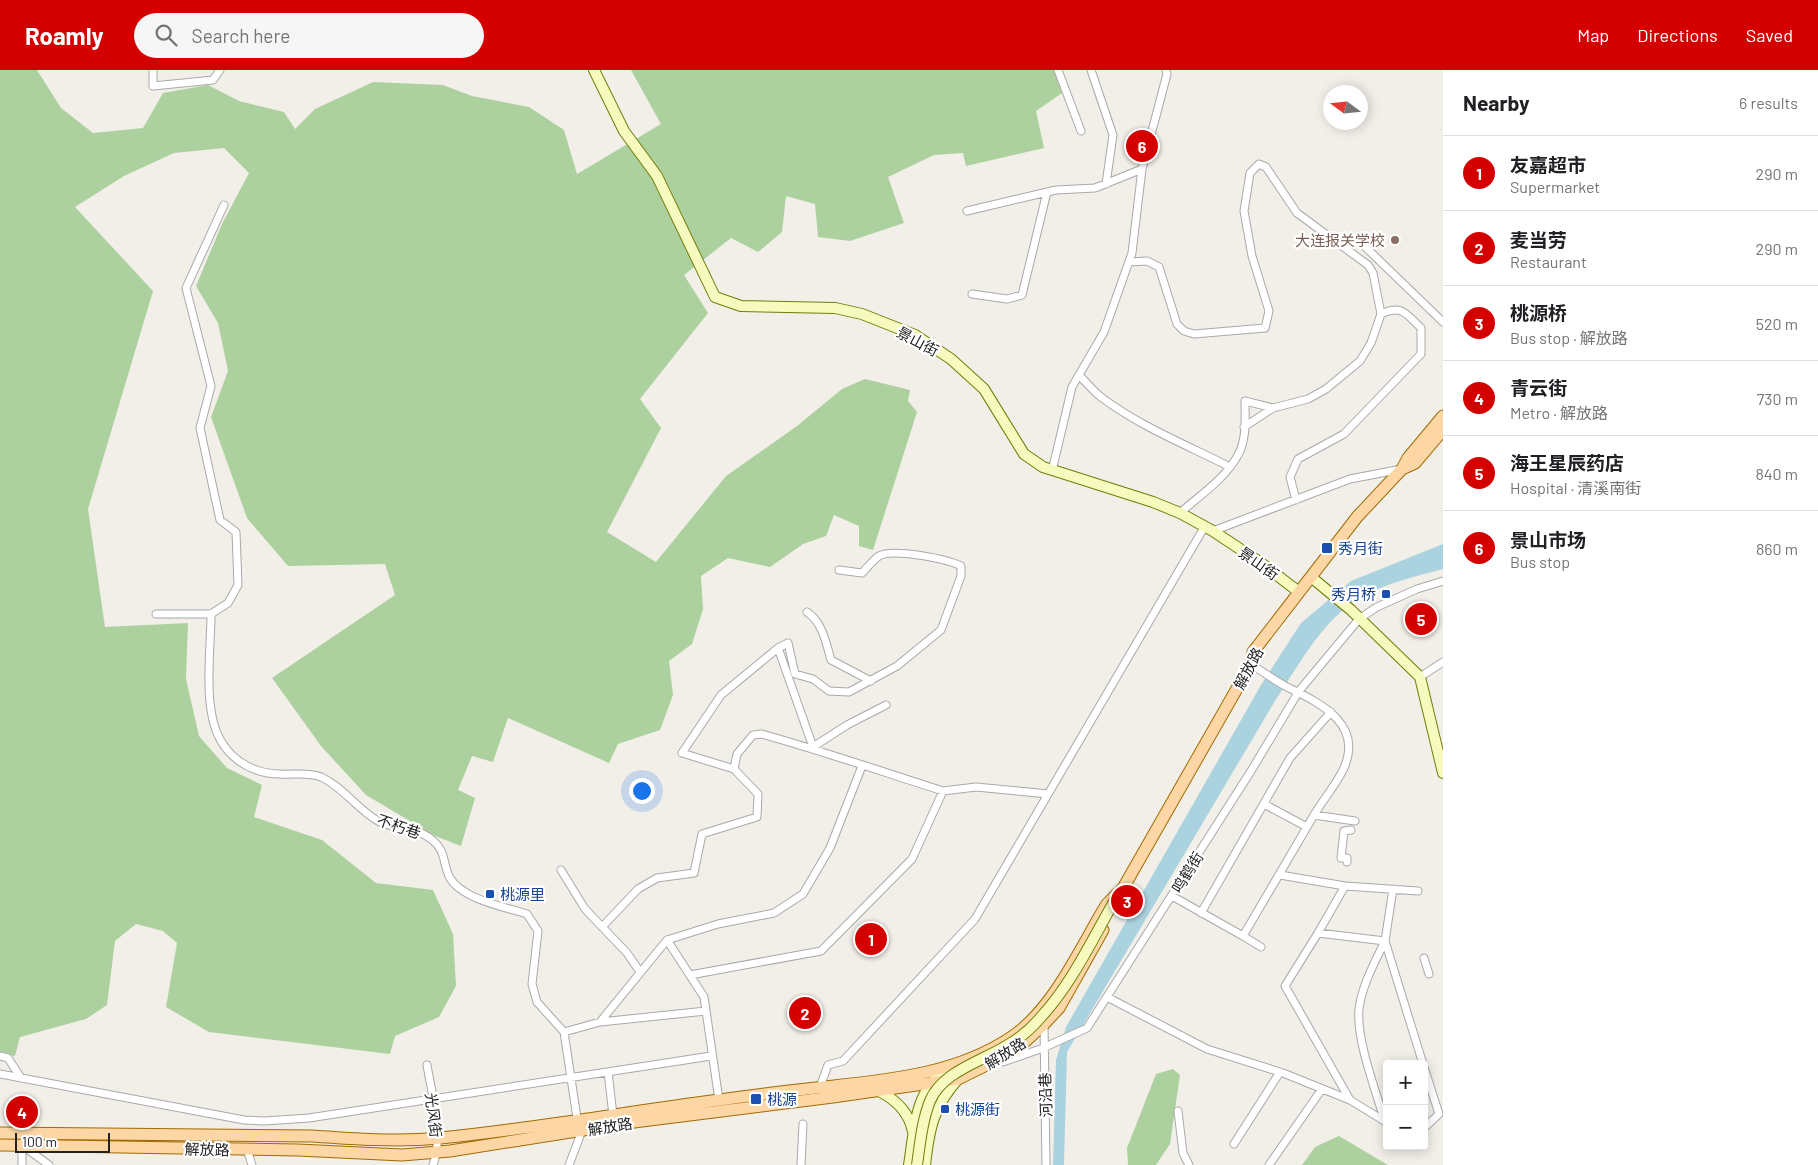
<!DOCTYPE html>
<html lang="en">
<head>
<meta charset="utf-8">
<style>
	:root { --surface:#fff; --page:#f6f6f6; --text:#202124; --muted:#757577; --line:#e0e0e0; --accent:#d40000 }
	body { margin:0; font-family:Barlow,"Noto Sans SC",sans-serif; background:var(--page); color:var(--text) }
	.controls { position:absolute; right:15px; bottom:15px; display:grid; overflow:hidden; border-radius:5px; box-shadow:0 2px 12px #0003 }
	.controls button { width:45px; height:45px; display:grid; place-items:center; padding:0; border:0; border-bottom:1px solid var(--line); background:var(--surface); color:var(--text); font:25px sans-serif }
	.compass { position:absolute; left:1323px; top:15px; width:45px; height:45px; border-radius:50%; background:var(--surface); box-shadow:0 2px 12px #0003; rotate:285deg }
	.scale { position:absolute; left:15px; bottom:12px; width:95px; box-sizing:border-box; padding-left:5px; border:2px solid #222; border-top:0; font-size:14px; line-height:18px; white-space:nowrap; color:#222; -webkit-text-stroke:4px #fff; paint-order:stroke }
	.you { position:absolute; left:641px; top:720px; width:18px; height:18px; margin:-12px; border:4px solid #fff; border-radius:50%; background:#1a73e8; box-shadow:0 0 0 8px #1a73e833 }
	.badge { display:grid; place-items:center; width:32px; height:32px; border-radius:50%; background:var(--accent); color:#fff; font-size:16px; font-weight:700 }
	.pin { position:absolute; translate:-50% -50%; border:2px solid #fff; box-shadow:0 1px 5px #0006 }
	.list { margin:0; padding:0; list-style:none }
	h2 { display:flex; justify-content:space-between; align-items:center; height:65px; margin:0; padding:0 20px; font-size:21px }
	h2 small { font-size:16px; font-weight:400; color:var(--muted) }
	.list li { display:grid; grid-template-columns:32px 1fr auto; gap:15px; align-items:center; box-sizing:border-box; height:75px; padding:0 20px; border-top:1px solid var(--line) }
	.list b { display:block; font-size:19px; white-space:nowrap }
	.list p { margin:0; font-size:16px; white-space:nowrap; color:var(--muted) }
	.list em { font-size:16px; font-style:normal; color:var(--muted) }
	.icon { flex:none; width:28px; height:28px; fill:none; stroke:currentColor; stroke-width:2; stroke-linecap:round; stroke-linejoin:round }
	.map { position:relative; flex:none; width:1443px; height:1095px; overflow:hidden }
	header { display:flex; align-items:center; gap:30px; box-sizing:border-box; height:70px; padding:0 25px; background:var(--accent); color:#fff }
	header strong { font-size:24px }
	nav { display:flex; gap:28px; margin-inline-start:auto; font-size:18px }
	.search { width:350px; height:45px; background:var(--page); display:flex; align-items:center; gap:12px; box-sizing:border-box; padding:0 18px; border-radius:28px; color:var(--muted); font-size:19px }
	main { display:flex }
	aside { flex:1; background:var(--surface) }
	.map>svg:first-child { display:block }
	.forest { fill:#add19e }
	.water { fill:#aad3df }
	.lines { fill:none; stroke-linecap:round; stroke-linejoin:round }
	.street-casing { stroke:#a9a9a9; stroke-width:9 }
	.secondary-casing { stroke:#707d05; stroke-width:12 }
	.primary-casing { stroke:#a06b00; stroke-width:13 }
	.street { stroke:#fff; stroke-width:7 }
	.secondary { stroke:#f7fabf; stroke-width:10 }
	.primary { stroke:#fcd6a4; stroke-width:11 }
	.secondary-bridge-casing { stroke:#707d05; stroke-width:12; stroke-linecap:butt }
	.secondary-bridge { stroke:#f7fabf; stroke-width:10 }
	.education-dot { fill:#8d6e63; stroke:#fff; stroke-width:2 }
	.transit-dot { fill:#1a4fb4; stroke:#fff; stroke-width:2 }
	.labels { text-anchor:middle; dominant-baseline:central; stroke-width:4.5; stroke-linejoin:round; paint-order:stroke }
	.education-label { font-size:15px; fill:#785e54; stroke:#fff; text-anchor:end }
	.street-label { font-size:15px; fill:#222; stroke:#fff }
	.transit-label { font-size:15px; fill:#164399; stroke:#fff; text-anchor:start }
</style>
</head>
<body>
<header>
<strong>Roamly</strong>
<div class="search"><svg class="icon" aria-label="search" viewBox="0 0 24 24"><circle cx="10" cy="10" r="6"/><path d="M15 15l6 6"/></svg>Search here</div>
<nav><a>Map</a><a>Directions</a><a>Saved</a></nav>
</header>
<main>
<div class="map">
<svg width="1443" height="1095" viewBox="0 0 1443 1095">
	<rect width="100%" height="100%" fill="#f2efe9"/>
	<!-- forest -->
	<path class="forest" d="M 0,0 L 37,0 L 61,38 L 93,63 L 143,58 L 163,23 L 208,15 L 239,31 L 284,42 L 295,59 L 315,39 L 373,12 L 443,15 L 472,26 L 529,37 L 564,60 L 577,104 L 661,54 L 631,0 L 1054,0 L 1062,23 L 1036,41 L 1044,78 L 966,96 L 963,83 L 934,85 L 888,107 L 904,153 L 850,171 L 818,167 L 815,134 L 786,126 L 782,162 L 758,182 L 731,168 L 684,205 L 708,243 L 640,329 L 661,358 L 607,462 L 656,492 L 726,406 L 797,356 L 842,319 L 865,309 L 910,320 L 908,331 L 917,342 L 873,480 L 859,476 L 859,456 L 834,445 L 826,466 L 803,474 L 770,497 L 728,488 L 701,506 L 703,539 L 692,574 L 669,591 L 673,625 L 660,660 L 618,674 L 609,693 L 508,648 L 493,692 L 472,686 L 458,720 L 475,728 L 461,776 L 435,766 L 366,725 L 321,676 L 272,608 L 395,525 L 385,494 L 288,496 L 247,448 L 211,347 L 228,301 L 218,253 L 196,216 L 222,154 L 249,103 L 224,78 L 174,83 L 124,106 L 75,137 L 153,221 L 88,439 L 105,557 L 188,553 L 186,609 L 199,666 L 227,698 L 262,715 L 254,747 L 322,770 L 376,813 L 433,820 L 453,864 L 456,916 L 439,947 L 395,966 L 390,984 L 209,962 L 166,937 L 177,873 L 163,861 L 136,854 L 115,871 L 107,935 L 86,949 L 20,967 L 15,986 L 0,983 Z
		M 1173,999 L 1180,1005 L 1170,1074 L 1156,1095 L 1128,1095 L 1127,1078 L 1156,1004 Z
		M 1339,1066 L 1388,1095 L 1302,1095 L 1315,1077 Z"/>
	<!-- water -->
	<path class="water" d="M 1443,474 L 1443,499 C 1417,506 1387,513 1363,526 C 1323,548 1299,595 1275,631 L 1067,982 L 1064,1095 L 1053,1095 L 1056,990 L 1066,957 L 1261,615 L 1301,553 L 1351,511 Z"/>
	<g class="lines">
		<defs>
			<path id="street" d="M 153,0 L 153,16 L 213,10 L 220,0
				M 1058,0 L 1081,61
				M 1091,0 L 1113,65 L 1106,114
				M 967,141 L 1056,120 L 1095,118 L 1142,99
				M 1357,169 L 1443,252
				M 1129,192 L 1147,191 L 1159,197 L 1177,254 L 1184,261 L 1194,264 L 1265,258 L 1269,241 L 1252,186 L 1244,141 L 1250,103 L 1259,94 L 1266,97 L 1297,143 L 1368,195 L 1373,203 L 1381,244 L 1371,273 L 1360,291 L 1326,319 L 1308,329 L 1273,338
				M 972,224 L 1007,229 L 1022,225 L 1047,122
				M 1079,305 C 1086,312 1093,321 1101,327 C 1139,356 1187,375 1230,397
				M 1052,401 L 1072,317 L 1104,262 L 1132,183 L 1142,99 L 1167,4 L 1166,0
				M 1296,430 L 1290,407 L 1298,389 L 1344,364 L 1421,284 L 1421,258 C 1406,244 1402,234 1381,244
				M 1180,443 C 1199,426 1226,408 1238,385 C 1247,369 1245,348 1245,331 L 1273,338 L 1244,357
				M 1213,461 L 1350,409 L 1402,399
				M 807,542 C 823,553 826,573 831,590 L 871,611
				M 156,544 L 211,544 C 211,580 202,639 221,671 C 233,692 256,704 280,704 C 294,705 308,702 321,707 C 343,717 357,739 378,751 C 394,760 417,757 431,769 C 447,781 442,793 450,808 C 462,829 505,837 527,844 L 538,861 L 532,914 L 537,932 L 564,962 L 579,1061 L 580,1066 L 569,1095
				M 211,544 L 228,533 L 238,515 L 236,462 L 220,450 L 200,358 L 211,316 L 186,218 L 224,135
				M 778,578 L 788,573 L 795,604 L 813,609 L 829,621 L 849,622 L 897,596 L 941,560 L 961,506 L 961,496 C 947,489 893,478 879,486 C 873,490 868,497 862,503 L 839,500
				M 1251,594 C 1263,602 1274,610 1287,617 C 1320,633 1365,654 1343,700 C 1335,716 1323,730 1314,745
				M 1420,607 L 1443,592
				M 734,699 L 737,684 L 753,665 L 762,664 C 823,681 883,702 943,721
				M 1264,734 L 1307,757
				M 1347,792 L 1347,788 L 1341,788 L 1344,761 L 1351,760
				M 561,800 L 585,839 L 627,883 L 640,902
				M 1280,805 L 1345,816
				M 1393,819 L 1385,871 L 1423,994
				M 1172,826 L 1243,866 L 1314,745 L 1355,751
				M 1201,843 L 1290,688 L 1331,642
				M 602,857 L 638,819 L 657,808 L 694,803 L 702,764 L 757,747 L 758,724 L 734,699 L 682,683 L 721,625 L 778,578 L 813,677 L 847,655 L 886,635
				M 1318,863 L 1285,916 L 1350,1030
				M 1243,866 L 1261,877
				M 1424,888 L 1429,904
				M 690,905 L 821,881 L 912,789 L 943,721 L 976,717 L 1048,724
				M 1107,927 L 1207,979 L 1283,1003 L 1350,1030 L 1386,1052
				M 600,952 L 706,941
				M 1044,954 L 1046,1095
				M 564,962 L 600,952 L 667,870
				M 0,986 L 8,988 L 21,1008
				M 1003,992 L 1043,978 L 1087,958 L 1251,701 L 1299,621 L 1359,549 L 1377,537 L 1417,519 L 1443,511
				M 427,995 C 432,1026 444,1064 433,1095
				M 1424,997 L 1439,1044 L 1424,1058
				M 608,1002 L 613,1045
				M 0,1004 L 244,1050 L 264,1051 L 309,1048 L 711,986
				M 820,1017 L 828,995 L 843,991 L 975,849 L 1205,456
				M 719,1030 L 704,927 L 667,870 L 718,854 L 774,843 L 803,824 L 830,778 L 862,696
				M 1178,1041 L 1183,1083 L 1189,1095
				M 1385,1052 C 1376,1021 1356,970 1359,939 C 1362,915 1375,892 1385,871 L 1318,863 L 1345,816 L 1418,821
				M 1234,1074 L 1280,1002
				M 23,1076 L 49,1095
				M 247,1079 L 252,1095
				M 22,1095 L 22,1076
				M 801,1095 L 803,1054
				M 1269,1095 L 1322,1019"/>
			<path id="secondary" d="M 594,0 L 624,61 L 657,106 L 715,227 L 741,236 L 835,238 L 862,244 L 915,265 L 951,289 L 984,319 L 1024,384 L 1043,397 L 1153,432 L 1180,443 L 1213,461 L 1261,493 L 1299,522
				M 1311,507 L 1351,540 L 1420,607 L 1443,703
				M 877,1020 C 895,1029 909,1041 913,1062
				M 909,1095 C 915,1058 914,1021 948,998
				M 925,1095 C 929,1059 933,1037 958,1009"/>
			<path id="primary" d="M 1402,399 L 1415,393 L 1443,360
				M 1118,827 L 1251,594 L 1253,582 L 1357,447 L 1402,399 L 1408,388 L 1443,346
				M 0,1063 L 312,1066 C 354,1069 398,1072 440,1068 C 533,1059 626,1042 719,1030 C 754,1025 789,1021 824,1017 C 889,1010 958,1004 1013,966 C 1055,937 1081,876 1107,834 L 1118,823
				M 0,1075 L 298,1080 L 402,1085 L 450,1081 L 634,1052 L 833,1027 L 958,1009 L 1015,981 L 1044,954 L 1059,938 L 1103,860"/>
		</defs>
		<!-- street casing -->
		<use href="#street" class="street-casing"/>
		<!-- secondary casing -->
		<use href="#secondary" class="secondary-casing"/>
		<!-- primary casing -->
		<use href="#primary" class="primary-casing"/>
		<!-- street -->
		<use href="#street" class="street"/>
		<!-- secondary -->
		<use href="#secondary" class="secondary"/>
		<!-- primary -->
		<use href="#primary" class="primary"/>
		<defs>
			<path id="secondary-bridge" d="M 917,1095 C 920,1074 922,1051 930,1031 C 942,1002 980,992 1006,976 C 1019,969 1031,959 1041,947 C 1075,910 1096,861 1122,818"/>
		</defs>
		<!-- secondary-bridge casing -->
		<use href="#secondary-bridge" class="secondary-bridge-casing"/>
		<!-- secondary-bridge -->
		<use href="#secondary-bridge" class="secondary-bridge"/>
	</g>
	<!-- markers -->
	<circle class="education-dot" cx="1395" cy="170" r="5"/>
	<g class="transit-dot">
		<rect x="1321" y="472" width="12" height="12" rx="2.5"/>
		<rect x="1381" y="519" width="10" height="10" rx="2.5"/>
		<rect x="485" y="819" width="10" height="10" rx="2.5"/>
		<rect x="750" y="1023" width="12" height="12" rx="2.5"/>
		<rect x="940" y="1034" width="10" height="10" rx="2.5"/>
	</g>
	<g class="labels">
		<!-- education labels -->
		<g class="education-label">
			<text x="1385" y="170">大连报关学校</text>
		</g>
		<!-- street labels -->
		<g class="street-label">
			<text transform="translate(918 271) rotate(28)">景山街</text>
			<text transform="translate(1259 493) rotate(35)">景山街</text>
			<text transform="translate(1248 598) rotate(-62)">解放路</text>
			<text transform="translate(399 756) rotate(19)">不朽巷</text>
			<text transform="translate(1187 802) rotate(-58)">鸣鹤街</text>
			<text transform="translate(1005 983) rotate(-32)">解放路</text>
			<text transform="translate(1045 1025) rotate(-92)">河沿巷</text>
			<text transform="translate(434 1045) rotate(83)">光风街</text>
			<text transform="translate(610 1056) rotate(-9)">解放路</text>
			<text transform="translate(207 1079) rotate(1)">解放路</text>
		</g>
		<!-- transit labels -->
		<g class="transit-label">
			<text x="1338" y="478">秀月街</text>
			<text x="1376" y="524" text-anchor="end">秀月桥</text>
			<text x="500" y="824">桃源里</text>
			<text x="767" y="1029">桃源</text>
			<text x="955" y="1039">桃源街</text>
		</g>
	</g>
</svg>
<div class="controls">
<button>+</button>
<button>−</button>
</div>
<svg class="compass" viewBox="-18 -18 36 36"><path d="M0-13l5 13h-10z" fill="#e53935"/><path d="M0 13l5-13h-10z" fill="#757577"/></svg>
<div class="scale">100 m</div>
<div class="you"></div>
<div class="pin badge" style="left:871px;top:869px">1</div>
<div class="pin badge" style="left:805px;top:943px">2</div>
<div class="pin badge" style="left:1127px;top:831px">3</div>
<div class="pin badge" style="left:22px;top:1042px">4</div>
<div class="pin badge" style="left:1421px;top:549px">5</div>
<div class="pin badge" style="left:1142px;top:76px">6</div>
</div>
<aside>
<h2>Nearby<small>6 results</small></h2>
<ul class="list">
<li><span class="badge">1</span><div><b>友嘉超市</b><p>Supermarket</p></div><em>290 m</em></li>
<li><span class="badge">2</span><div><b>麦当劳</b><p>Restaurant</p></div><em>290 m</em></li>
<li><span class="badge">3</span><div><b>桃源桥</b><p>Bus stop · 解放路</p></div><em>520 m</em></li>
<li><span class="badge">4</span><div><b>青云街</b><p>Metro · 解放路</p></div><em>730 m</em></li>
<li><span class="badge">5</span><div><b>海王星辰药店</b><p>Hospital · 清溪南街</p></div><em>840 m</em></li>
<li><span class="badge">6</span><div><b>景山市场</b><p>Bus stop</p></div><em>860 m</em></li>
</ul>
</aside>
</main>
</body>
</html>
